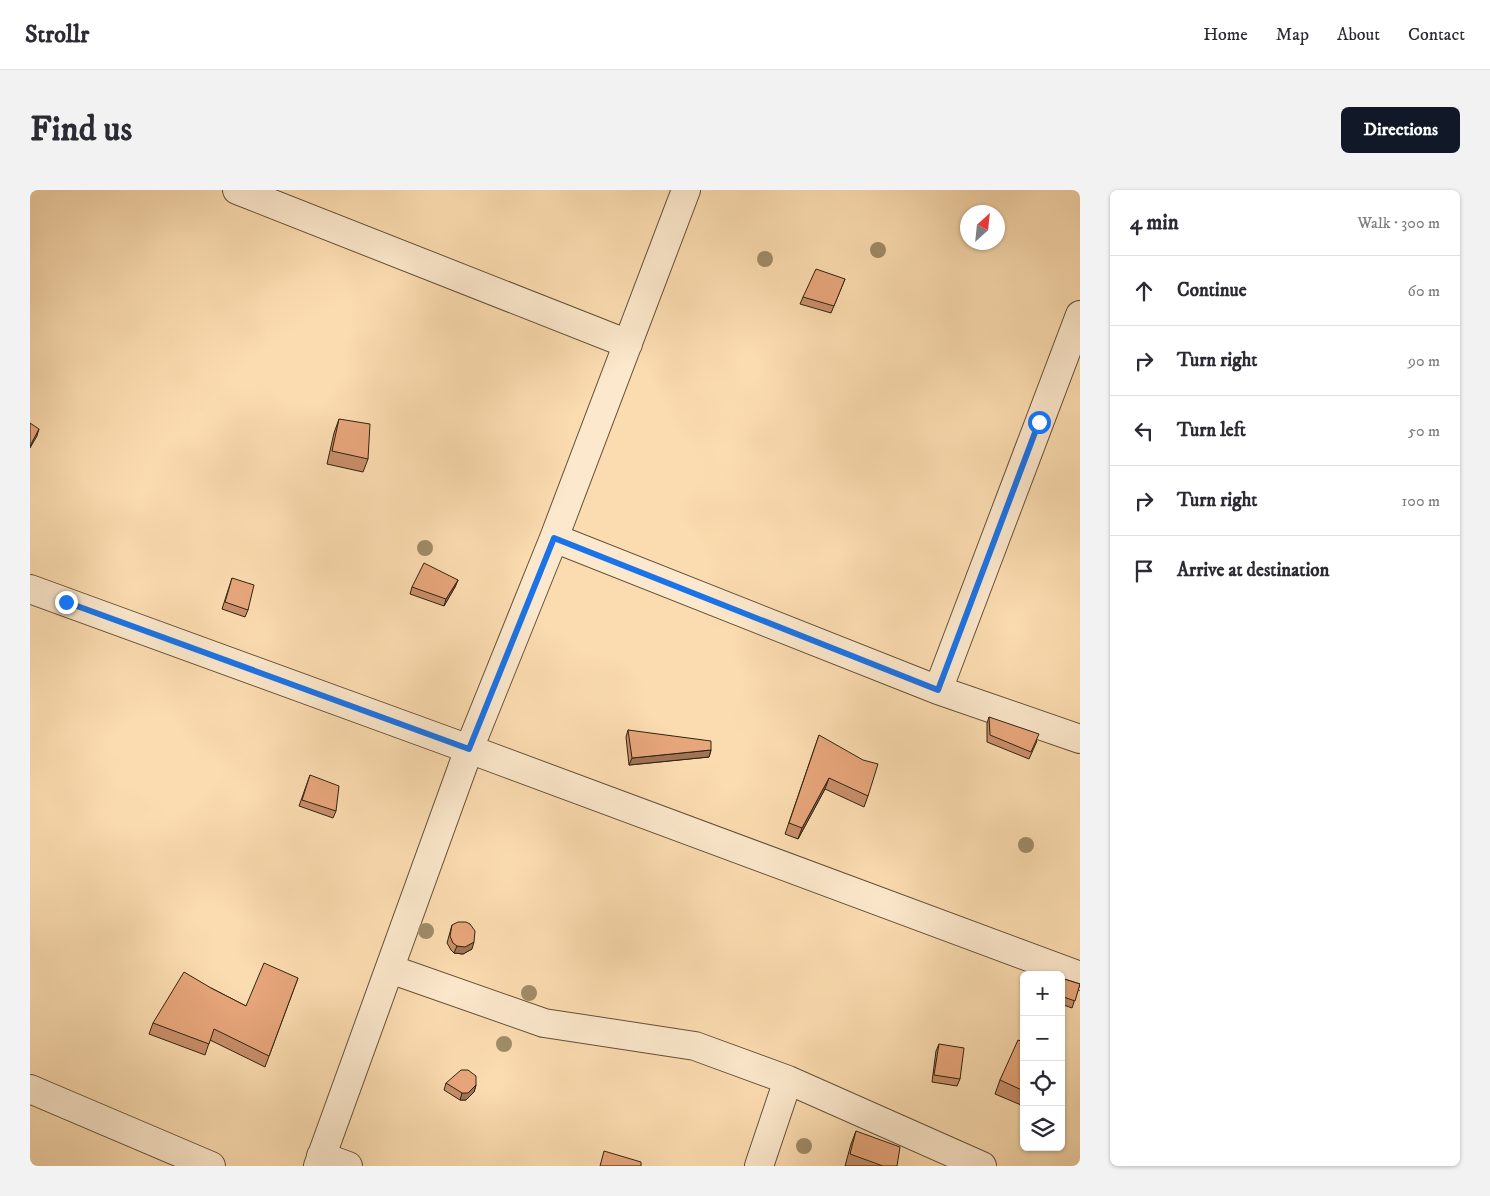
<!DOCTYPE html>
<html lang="en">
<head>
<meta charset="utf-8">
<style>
	:root { --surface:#fff; --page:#f2f2f3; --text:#2b2b33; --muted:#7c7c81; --line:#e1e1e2; --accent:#111827 }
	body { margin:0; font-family:"IM FELL DW Pica",serif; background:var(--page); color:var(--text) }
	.controls { position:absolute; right:15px; bottom:15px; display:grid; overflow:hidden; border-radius:8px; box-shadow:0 1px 4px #0004 }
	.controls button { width:45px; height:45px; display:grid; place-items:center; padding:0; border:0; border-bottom:1px solid var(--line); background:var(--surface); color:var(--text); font:25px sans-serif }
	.compass { position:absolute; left:930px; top:15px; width:45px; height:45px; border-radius:50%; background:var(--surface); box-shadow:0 1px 4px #0004; rotate:27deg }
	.stop { position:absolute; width:15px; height:15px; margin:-11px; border:4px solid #1a73e8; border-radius:50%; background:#fff }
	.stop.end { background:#1a73e8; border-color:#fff; box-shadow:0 1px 5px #0008 }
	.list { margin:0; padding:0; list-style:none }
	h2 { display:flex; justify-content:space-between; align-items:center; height:65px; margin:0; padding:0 20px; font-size:21px }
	h2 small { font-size:16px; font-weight:400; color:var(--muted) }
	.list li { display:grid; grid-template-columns:32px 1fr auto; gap:15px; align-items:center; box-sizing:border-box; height:70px; padding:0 20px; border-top:1px solid var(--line) }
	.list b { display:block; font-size:19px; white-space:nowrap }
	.list em { font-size:16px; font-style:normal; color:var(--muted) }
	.icon { flex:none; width:28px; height:28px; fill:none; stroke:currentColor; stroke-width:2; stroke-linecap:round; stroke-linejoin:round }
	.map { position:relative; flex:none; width:1050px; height:976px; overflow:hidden; border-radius:8px }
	header { display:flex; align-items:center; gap:30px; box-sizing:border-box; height:70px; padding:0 25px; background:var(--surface); border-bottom:1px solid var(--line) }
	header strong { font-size:24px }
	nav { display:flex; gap:28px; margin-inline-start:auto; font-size:18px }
	.intro { display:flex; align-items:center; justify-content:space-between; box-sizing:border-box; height:120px; padding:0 30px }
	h1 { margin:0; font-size:35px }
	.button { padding:12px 22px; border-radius:8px; background:var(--accent); color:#fff; font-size:18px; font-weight:700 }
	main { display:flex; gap:30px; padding:0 30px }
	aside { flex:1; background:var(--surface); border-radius:8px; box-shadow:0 1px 4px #0004 }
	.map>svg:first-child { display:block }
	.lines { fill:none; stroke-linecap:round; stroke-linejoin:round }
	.minor-casing { stroke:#645138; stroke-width:30 }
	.minor { stroke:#fce8cc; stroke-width:28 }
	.tree { fill:#a08c68 }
	.wall { fill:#c88f6a; stroke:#312310 }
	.shaded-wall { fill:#a27456; stroke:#312310 }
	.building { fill:#e8a67b; stroke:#312310 }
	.route { stroke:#1a73e8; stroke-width:6 }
</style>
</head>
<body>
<header>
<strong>Strollr</strong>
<nav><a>Home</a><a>Map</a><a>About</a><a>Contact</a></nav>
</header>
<div class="intro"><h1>Find us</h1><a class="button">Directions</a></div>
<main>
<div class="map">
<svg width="1050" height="976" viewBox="0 0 1050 976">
	<rect width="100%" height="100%" fill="#fbdcb0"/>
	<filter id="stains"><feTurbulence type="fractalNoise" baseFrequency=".004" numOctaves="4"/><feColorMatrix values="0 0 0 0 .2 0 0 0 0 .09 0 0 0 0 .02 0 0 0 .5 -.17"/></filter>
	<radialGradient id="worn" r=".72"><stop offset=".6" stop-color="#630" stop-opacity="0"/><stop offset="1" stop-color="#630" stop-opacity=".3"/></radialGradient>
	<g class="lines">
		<defs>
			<path id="minor" d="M 207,0 L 598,154
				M 524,348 L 908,500 L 1050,549
				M 0,399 L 439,559 L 1050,786
				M 908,500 L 1050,125
				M 360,779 L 514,833 L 665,856 L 758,890 L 952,976
				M 0,899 L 181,976
				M 291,966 L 318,976
				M 288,976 L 439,559 L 524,348 L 656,0
				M 729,976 L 758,890"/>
		</defs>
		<!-- minor casing -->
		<use href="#minor" class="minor-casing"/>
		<!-- minor -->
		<use href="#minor" class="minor"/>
	</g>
	<!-- trees -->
	<g class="tree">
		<circle cx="848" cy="60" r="8"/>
		<circle cx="735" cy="69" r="8"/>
		<circle cx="395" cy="358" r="8"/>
		<circle cx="996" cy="655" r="8"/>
		<circle cx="396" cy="741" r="8"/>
		<circle cx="499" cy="803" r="8"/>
		<circle cx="474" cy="854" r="8"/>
		<circle cx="774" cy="956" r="8"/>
	</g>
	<!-- wall -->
	<path class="wall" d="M 815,89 L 801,123 L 770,114 L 773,107 Z
		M 309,229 L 338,269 L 333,282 L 297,274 L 304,243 Z
		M 202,388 L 218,420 L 215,427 L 192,419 Z
		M 428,390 L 425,397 L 414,416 L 380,404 L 382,397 Z
		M 959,527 L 1007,551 L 999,569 L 957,552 L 957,533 Z
		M 598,540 L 681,560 L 679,567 L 599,575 L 596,547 Z
		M 789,545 L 838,606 L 834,617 L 795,599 L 768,649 L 755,644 Z
		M 280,585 L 306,621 L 303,628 L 269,616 Z
		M 422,735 L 442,759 L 433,764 L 424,763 L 421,760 L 417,753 Z
		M 268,788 L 235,877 L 180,850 L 175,865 L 119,844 L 123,833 L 181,798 L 216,816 Z
		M 1031,788 L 1050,794 L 1042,818 L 1031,814 Z
		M 994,852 L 994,908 L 991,915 L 965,904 L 970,890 Z
		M 909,854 L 930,889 L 927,896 L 902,892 L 906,861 Z
		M 416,893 L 446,895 L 444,902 L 436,910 L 430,910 L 414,900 Z
		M 826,941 L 867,976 L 815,976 L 821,954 Z"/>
	<!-- shaded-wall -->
	<path class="shaded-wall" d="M 9,239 L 7,246 L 0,258 L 0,256 Z
		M 428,390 L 425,397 L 414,416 L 416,409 Z
		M 681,560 L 679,567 L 599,575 L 602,568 Z
		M 799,588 L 795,599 L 768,649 L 772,638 Z
		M 444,752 L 442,759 L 433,764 L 424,763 L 427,756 Z
		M 446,895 L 444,902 L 436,910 L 430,910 L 432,903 Z"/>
	<!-- building -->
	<path class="building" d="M 786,79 L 815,89 L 804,116 L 773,107 Z
		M 309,229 L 340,234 L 338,269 L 302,261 Z
		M 0,233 L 9,239 L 0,256 Z
		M 394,373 L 428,390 L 416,409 L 382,397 Z
		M 202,388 L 224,395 L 218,420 L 195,412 Z
		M 959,527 L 1009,544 L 1001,562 L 960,545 Z
		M 598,540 L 681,551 L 681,560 L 602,568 Z
		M 789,545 L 833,570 L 848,574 L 838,606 L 799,588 L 772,638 L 759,633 Z
		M 280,585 L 309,596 L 306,621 L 272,610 Z
		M 428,732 L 436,732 L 440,734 L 445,741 L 444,752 L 435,757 L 427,756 L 423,753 L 420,746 L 422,735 Z
		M 234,773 L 268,788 L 239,866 L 184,839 L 179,854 L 123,833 L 154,782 L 181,798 L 216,816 Z
		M 1031,788 L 1050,794 L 1045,811 L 1031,806 Z
		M 988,850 L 994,852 L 994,901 L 970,890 Z
		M 909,854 L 934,858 L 930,889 L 904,885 Z
		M 431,880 L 438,880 L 446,886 L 446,895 L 438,903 L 432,903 L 416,893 Z
		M 826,941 L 870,957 L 867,976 L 853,976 L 820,964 Z
		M 574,961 L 611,972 L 611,976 L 570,976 Z"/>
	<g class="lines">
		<!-- route -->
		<path class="route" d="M 36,412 L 439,559 L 524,348 L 908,500 L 1009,232"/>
	</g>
	<rect width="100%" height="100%" filter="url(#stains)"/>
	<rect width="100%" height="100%" fill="url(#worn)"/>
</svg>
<div class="controls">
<button>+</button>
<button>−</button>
<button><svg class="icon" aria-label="locate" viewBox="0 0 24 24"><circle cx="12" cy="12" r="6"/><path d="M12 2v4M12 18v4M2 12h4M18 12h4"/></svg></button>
<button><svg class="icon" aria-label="layers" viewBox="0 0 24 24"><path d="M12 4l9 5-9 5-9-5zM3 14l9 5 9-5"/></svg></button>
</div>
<svg class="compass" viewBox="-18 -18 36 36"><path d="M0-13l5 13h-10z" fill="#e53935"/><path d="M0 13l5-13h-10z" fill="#7c7c81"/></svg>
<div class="stop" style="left:1009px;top:232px"></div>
<div class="stop end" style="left:36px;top:412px"></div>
</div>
<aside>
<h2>4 min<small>Walk · 300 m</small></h2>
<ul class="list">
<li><svg class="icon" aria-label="ahead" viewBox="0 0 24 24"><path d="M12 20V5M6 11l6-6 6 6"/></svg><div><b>Continue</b></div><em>60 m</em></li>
<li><svg class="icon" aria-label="right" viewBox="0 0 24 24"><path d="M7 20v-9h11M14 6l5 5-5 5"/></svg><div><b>Turn right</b></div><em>90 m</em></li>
<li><svg class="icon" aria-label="left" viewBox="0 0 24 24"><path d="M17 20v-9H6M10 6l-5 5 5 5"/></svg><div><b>Turn left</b></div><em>50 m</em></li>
<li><svg class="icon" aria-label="right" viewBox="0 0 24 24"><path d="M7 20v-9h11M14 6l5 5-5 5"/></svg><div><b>Turn right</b></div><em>100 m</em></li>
<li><svg class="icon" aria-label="arrive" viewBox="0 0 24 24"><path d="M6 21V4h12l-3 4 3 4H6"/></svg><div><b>Arrive at destination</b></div></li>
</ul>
</aside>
</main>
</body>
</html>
